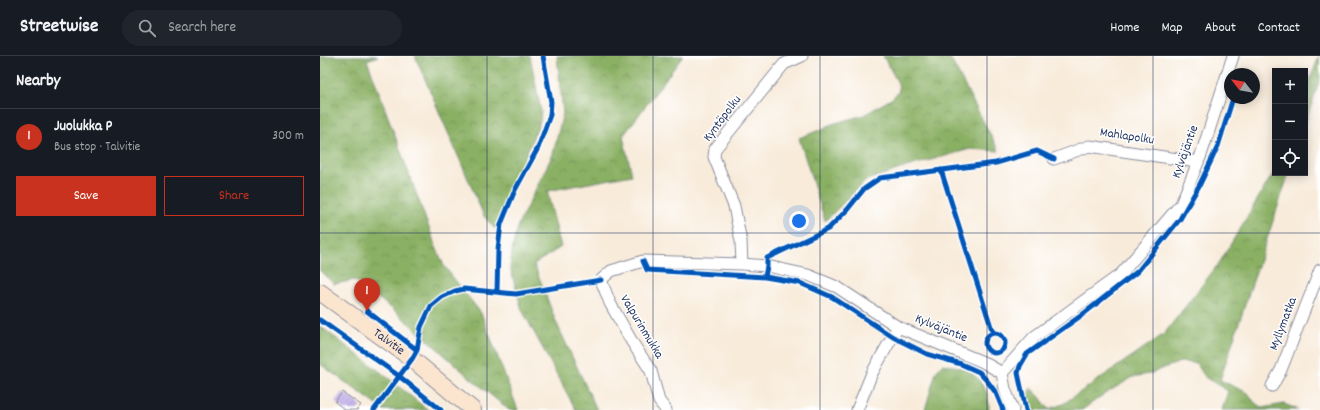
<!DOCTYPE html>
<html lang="en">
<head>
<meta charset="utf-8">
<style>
	:root { --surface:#171b24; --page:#20242c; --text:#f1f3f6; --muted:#9ea1a6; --line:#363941; --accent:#c8321e }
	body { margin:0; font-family:Dekko,sans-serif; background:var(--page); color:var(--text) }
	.controls { position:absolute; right:12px; top:12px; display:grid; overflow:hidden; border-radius:0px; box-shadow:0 2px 10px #0003 }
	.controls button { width:36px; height:36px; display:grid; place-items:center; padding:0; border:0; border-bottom:1px solid var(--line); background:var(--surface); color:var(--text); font:20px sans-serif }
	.compass { position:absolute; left:904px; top:12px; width:36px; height:36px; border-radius:50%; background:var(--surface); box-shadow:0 2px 10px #0003; rotate:301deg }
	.you { position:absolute; left:479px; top:165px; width:14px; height:14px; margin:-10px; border:3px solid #fff; border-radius:50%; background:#1a73e8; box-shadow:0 0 0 6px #1a73e833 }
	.badge { display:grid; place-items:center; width:26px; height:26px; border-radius:50%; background:var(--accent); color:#fff; font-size:13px; font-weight:700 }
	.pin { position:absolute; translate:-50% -33px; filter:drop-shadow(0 1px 2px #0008) }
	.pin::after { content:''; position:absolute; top:21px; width:14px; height:12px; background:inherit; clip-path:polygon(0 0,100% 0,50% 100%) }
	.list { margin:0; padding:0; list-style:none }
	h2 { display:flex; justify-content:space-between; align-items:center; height:52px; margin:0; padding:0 16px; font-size:17px }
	h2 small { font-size:13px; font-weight:400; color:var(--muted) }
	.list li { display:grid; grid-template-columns:26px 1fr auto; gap:12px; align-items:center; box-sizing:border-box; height:56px; padding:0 16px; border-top:1px solid var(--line) }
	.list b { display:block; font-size:15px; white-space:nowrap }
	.list p { margin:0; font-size:13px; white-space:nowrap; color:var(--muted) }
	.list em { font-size:13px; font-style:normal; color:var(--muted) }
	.actions { display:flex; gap:8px; padding:12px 16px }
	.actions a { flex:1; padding:9px 0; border:1px solid var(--accent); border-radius:0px; text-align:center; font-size:14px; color:var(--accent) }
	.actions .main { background:var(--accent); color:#fff }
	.icon { flex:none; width:22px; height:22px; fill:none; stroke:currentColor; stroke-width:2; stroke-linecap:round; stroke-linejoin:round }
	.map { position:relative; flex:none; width:1000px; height:354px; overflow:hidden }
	header { display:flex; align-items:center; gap:24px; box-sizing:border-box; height:56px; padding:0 20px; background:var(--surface); border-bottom:1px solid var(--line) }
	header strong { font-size:19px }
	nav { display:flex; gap:22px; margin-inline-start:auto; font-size:14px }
	.search { width:280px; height:36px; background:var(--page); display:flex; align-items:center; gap:10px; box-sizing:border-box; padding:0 14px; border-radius:22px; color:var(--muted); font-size:15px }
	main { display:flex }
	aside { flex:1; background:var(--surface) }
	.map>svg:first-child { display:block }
	.forest { fill:url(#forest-crowns); stroke:#527061 }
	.building { fill:url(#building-hatch) }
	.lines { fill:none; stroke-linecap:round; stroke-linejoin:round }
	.street-casing { stroke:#8a8d9c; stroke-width:13 }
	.secondary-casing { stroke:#8a8d9c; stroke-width:18 }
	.street { stroke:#fff; stroke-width:11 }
	.secondary { stroke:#fce5cf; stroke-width:16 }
	.cycleway-casing { stroke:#fff; stroke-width:8 }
	.cycleway { stroke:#0057b8; stroke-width:5 }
	.grid { fill:none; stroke:#1b2f5e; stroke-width:1; stroke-opacity:0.55 }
	.labels { text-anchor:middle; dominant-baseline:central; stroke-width:3; stroke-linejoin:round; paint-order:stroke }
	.street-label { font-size:13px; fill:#1b2f5e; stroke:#fff }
</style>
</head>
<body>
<header>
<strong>Streetwise</strong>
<div class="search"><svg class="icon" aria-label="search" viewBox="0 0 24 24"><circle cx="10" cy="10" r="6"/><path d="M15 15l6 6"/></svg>Search here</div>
<nav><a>Home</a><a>Map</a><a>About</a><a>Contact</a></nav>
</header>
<main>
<aside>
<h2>Nearby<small></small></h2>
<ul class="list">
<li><span class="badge">1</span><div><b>Juolukka P</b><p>Bus stop · Talvitie</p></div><em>300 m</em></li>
</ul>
<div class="actions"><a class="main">Save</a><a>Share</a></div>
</aside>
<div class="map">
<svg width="1000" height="354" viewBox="0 0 1000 354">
	<defs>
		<pattern id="forest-crowns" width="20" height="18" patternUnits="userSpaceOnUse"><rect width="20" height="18" fill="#8ab064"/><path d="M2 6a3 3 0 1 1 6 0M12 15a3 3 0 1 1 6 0" fill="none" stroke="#709056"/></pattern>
		<pattern id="building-hatch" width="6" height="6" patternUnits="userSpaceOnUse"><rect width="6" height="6" fill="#b8a5e6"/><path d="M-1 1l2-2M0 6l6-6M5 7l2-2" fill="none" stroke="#9587be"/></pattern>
	</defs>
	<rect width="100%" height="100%" fill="#fff"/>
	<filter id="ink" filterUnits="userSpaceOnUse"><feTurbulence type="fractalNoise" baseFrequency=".025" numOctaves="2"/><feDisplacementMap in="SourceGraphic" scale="8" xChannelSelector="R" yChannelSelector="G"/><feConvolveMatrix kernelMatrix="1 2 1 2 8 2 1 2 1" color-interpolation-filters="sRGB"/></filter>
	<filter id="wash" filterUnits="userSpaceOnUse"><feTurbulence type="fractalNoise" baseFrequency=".012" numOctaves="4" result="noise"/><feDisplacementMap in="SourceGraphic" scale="16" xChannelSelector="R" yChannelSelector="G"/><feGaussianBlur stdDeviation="0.9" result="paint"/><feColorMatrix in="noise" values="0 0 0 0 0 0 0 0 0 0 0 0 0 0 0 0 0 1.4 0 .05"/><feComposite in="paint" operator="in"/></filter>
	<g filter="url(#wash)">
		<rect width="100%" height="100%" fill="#f8ebda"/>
		<!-- forest -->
		<path class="forest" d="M 7,0 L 58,0 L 47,4 L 116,191 L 124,210 L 161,257 L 198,354 L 189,354 L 148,320 L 75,255 L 35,224 L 14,228 L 0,215 L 0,1 Z
			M 95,0 L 210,0 L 221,55 L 220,65 L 175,173 L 164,160 Z
			M 237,0 L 363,0 L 303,80 L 312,119 L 227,135 L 241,191 L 214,208 L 236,266 L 277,354 L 256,354 L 202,254 L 190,211 L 193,189 L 198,169 L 233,98 L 243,57 Z
			M 563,0 L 629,0 L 679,95 L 650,93 L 586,111 L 547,124 L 505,165 L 479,82 L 502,73 L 512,68 L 544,59 L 571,43 L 579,35 L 578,27 Z
			M 999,0 L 1000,23 L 985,68 L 985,37 Z
			M 955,114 L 955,117 L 969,117 L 900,324 L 928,337 L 934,346 L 942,352 L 964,348 L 979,354 L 902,354 L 908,335 L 886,322 L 876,307 L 860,306 L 829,318 L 813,321 L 783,339 L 762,354 L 713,354 C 709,346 705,340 711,332 L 719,340 L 729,353 L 743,348 L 844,278 L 900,206 Z
			M 0,270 L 67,321 L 108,354 L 64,354 L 0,308 Z
			M 622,308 C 628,309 635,310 641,312 C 659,317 670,336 669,354 L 605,354 L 616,316 Z"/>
		<g id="blocks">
			<!-- building -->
			<path class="building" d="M 22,336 L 41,349 L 37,354 L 25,354 L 15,346 Z"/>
		</g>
	</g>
	<g filter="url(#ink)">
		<use href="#blocks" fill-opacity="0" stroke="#8a8d9c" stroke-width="1"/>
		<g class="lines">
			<defs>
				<path id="street" d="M 734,103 L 769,90 L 878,106
					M 422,208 L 421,185 L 414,150 L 394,101 L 395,93 L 464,8 L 482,0
					M 682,317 L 714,281 L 801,218 L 861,148 L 881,99 L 913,0
					M 682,317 L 685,333 L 693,354
					M 952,330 L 961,314 L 1000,214
					M 346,354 L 339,345 L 331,315 L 312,286 L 290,247 L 281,224 L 291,215 L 323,205 L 422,208 L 447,210 L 488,219 L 517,231 L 578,271 L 663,306 L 682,317
					M 537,354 L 552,317 L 578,271"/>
				<g id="secondary">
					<path id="s1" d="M 0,236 L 92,303 L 153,354"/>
				</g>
			</defs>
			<!-- street casing -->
			<use href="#street" class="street-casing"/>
			<!-- secondary casing -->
			<use href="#secondary" class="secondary-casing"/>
			<!-- street -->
			<use href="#street" class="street"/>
			<!-- secondary -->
			<use href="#secondary" class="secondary"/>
			<defs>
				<path id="cycleway" d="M 621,114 L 673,277
					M 323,205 L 327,214 L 445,221 L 480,227 L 512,241 L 573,281 L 607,298 L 641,308 L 659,316 L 668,326 L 676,337 L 683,354
					M 445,221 L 447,210 L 447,202 L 508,173 L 527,154 L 544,133 L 560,122 L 676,107 L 717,95 L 734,103
					M 177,235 L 178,193 L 181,168 L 195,134 L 218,92 L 230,59 L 231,46 L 223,0
					M 47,255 L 97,294
					M 0,264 L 79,320 L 121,354
					M665 287a10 10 0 1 1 20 0a10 10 0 1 1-20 0Z
					M 54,354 L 92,303 L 97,294 L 101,271 L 111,250 L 122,241 L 135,235 L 144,233 L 196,238 L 281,224
					M 706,354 L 698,317 L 700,310 L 707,298 L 762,259 L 818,215 L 860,163 L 880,128 L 898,90 L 913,42"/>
			</defs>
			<!-- cycleway casing -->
			<use href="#cycleway" class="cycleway-casing"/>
			<!-- cycleway -->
			<use href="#cycleway" class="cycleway"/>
		</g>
	</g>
	<!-- grid -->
	<path class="grid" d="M 167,0 L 167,354M 333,0 L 333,354M 500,0 L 500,354M 667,0 L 667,354M 833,0 L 833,354M 0,177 L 1000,177"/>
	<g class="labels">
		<!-- street labels -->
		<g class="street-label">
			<text transform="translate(403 63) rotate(-53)">Kyntöpolku</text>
			<text transform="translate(807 81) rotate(9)">Mahlapolku</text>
			<text transform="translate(866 96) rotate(-70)">Kylväjäntie</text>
			<text transform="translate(964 268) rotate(-69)">Myllymatka</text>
			<text transform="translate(321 271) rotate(59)">Valpurinmukka</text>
			<text transform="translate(621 273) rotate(22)">Kylväjäntie</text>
			<text stroke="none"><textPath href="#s1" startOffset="85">Talvitie</textPath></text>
		</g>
	</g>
</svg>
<div class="controls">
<button>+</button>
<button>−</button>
<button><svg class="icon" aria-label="locate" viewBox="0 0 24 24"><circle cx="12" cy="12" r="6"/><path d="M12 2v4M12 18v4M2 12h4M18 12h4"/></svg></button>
</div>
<svg class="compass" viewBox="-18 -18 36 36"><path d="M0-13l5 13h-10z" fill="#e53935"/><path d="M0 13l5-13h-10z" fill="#9ea1a6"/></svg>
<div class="you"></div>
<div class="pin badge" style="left:47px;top:255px">1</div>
</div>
</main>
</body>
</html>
